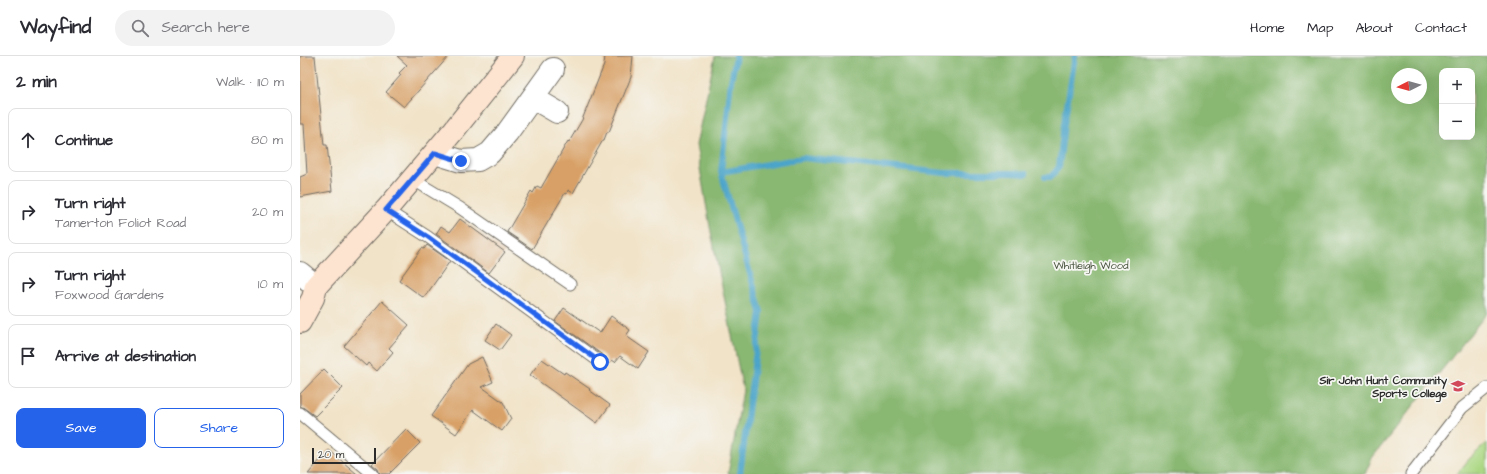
<!DOCTYPE html>
<html lang="en">
<head>
<meta charset="utf-8">
<style>
	:root { --surface:#fff; --page:#f2f2f3; --text:#2b2b33; --muted:#7c7c81; --line:#e1e1e2; --accent:#2563eb }
	body { margin:0; font-family:"Architects Daughter",sans-serif; background:var(--page); color:var(--text) }
	.controls { position:absolute; right:12px; top:12px; display:grid; overflow:hidden; border-radius:8px; box-shadow:0 4px 16px #0002 }
	.controls button { width:36px; height:36px; display:grid; place-items:center; padding:0; border:0; border-bottom:1px solid var(--line); background:var(--surface); color:var(--text); font:20px sans-serif }
	.compass { position:absolute; left:1091px; top:12px; width:36px; height:36px; border-radius:50%; background:var(--surface); box-shadow:0 4px 16px #0002; rotate:264deg }
	.scale { position:absolute; left:12px; bottom:10px; width:64px; box-sizing:border-box; padding-left:4px; border:2px solid #2b2b2b; border-top:0; font-size:11px; line-height:14px; white-space:nowrap; color:#2b2b2b; -webkit-text-stroke:3px #f6f6f2; paint-order:stroke }
	.stop { position:absolute; width:12px; height:12px; margin:-9px; border:3px solid #2563eb; border-radius:50%; background:#fff }
	.stop.end { background:#2563eb; border-color:#fff; box-shadow:0 1px 4px #0008 }
	.list { margin:0; padding:0; list-style:none }
	h2 { display:flex; justify-content:space-between; align-items:center; height:52px; margin:0; padding:0 16px; font-size:17px }
	h2 small { font-size:13px; font-weight:400; color:var(--muted) }
	.list li { display:grid; grid-template-columns:26px 1fr auto; gap:12px; align-items:center; box-sizing:border-box; height:64px; margin:0 8px 8px; padding:0 8px; border:1px solid var(--line); border-radius:8px }
	.list b { display:block; font-size:15px; white-space:nowrap }
	.list p { margin:0; font-size:13px; white-space:nowrap; color:var(--muted) }
	.list em { font-size:13px; font-style:normal; color:var(--muted) }
	.actions { display:flex; gap:8px; padding:12px 16px }
	.actions a { flex:1; padding:9px 0; border:1px solid var(--accent); border-radius:8px; text-align:center; font-size:14px; color:var(--accent) }
	.actions .main { background:var(--accent); color:#fff }
	.icon { flex:none; width:22px; height:22px; fill:none; stroke:currentColor; stroke-width:2; stroke-linecap:round; stroke-linejoin:round }
	.map { position:relative; flex:none; width:1187px; height:418px; overflow:hidden }
	header { display:flex; align-items:center; gap:24px; box-sizing:border-box; height:56px; padding:0 20px; background:var(--surface); border-bottom:1px solid var(--line) }
	header strong { font-size:19px }
	nav { display:flex; gap:22px; margin-inline-start:auto; font-size:14px }
	.search { width:280px; height:36px; background:var(--page); display:flex; align-items:center; gap:10px; box-sizing:border-box; padding:0 14px; border-radius:22px; color:var(--muted); font-size:15px }
	main { display:flex }
	aside { flex:1; background:var(--surface) }
	.map>svg:first-child { display:block }
	.green { fill:#acd884; stroke:#6c8258 }
	.forest { fill:#89b872; stroke:#5a724e; fill-rule:evenodd }
	.lines { fill:none; stroke-linecap:round; stroke-linejoin:round }
	.stream { stroke:#4ca4c9; stroke-width:6 }
	.building { fill:#d8a066 }
	.service-casing { stroke:#706b62; stroke-width:13 }
	.minor-casing { stroke:#706b62; stroke-width:24 }
	.tertiary-casing { stroke:#706b62; stroke-width:24 }
	.secondary-casing { stroke:#706b62; stroke-width:24 }
	.service { stroke:#fff; stroke-width:11 }
	.minor { stroke:#fff; stroke-width:22 }
	.tertiary { stroke:#fff; stroke-width:22 }
	.secondary { stroke:#fde4d0; stroke-width:22 }
	.route { stroke:#2563eb; stroke-width:5 }
	.labels { text-anchor:middle; dominant-baseline:central; stroke-width:3.5; stroke-linejoin:round; paint-order:stroke }
	.park-label { font-size:11px; fill:#4b5641; stroke:#f6f6f2 }
	.poi-label { font-size:11px; font-weight:bold; fill:#2b2b2b; stroke:#f6f6f2; text-anchor:end }
</style>
</head>
<body>
<header>
<strong>Wayfind</strong>
<div class="search"><svg class="icon" aria-label="search" viewBox="0 0 24 24"><circle cx="10" cy="10" r="6"/><path d="M15 15l6 6"/></svg>Search here</div>
<nav><a>Home</a><a>Map</a><a>About</a><a>Contact</a></nav>
</header>
<main>
<aside>
<h2>2 min<small>Walk · 110 m</small></h2>
<ul class="list">
<li><svg class="icon" aria-label="ahead" viewBox="0 0 24 24"><path d="M12 20V5M6 11l6-6 6 6"/></svg><div><b>Continue</b></div><em>80 m</em></li>
<li><svg class="icon" aria-label="right" viewBox="0 0 24 24"><path d="M7 20v-9h11M14 6l5 5-5 5"/></svg><div><b>Turn right</b><p>Tamerton Foliot Road</p></div><em>20 m</em></li>
<li><svg class="icon" aria-label="right" viewBox="0 0 24 24"><path d="M7 20v-9h11M14 6l5 5-5 5"/></svg><div><b>Turn right</b><p>Foxwood Gardens</p></div><em>10 m</em></li>
<li><svg class="icon" aria-label="arrive" viewBox="0 0 24 24"><path d="M6 21V4h12l-3 4 3 4H6"/></svg><div><b>Arrive at destination</b></div></li>
</ul>
<div class="actions"><a class="main">Save</a><a>Share</a></div>
</aside>
<div class="map">
<svg width="1187" height="418" viewBox="0 0 1187 418">
	<rect width="100%" height="100%" fill="#f6f6f2"/>
	<filter id="ink" filterUnits="userSpaceOnUse"><feTurbulence type="fractalNoise" baseFrequency=".025" numOctaves="2"/><feDisplacementMap in="SourceGraphic" scale="8" xChannelSelector="R" yChannelSelector="G"/><feConvolveMatrix kernelMatrix="1 2 1 2 8 2 1 2 1" color-interpolation-filters="sRGB"/></filter>
	<filter id="wash" filterUnits="userSpaceOnUse"><feTurbulence type="fractalNoise" baseFrequency=".012" numOctaves="4" result="noise"/><feDisplacementMap in="SourceGraphic" scale="16" xChannelSelector="R" yChannelSelector="G"/><feGaussianBlur stdDeviation="0.9" result="paint"/><feColorMatrix in="noise" values="0 0 0 0 0 0 0 0 0 0 0 0 0 0 0 0 0 1.4 0 .05"/><feComposite in="paint" operator="in"/></filter>
	<g filter="url(#wash)">
		<rect width="100%" height="100%" fill="#f1e3c8"/>
		<!-- green -->
		<path class="green" d="M 1187,387 L 1187,418 L 1157,418 L 1169,403 Z"/>
		<!-- forest -->
		<path class="forest" d="M 415,0 L 1187,0 L 1187,257 L 1072,402 L 1065,418 L 428,418 L 443,334 L 410,171 L 396,89 ZM 1142,15 L 1172,15 L 1172,81 L 1142,81 ZM 1097,18 L 1121,18 L 1121,42 L 1097,42 Z"/>
		<g class="lines">
			<!-- stream -->
			<path class="stream" d="M 436,0 L 431,25 L 421,116 L 461,256 L 440,418
				M 421,116 L 503,102 L 644,117 L 712,117 L 726,118
				M 745,121 L 751,121 L 759,111 L 764,68 L 775,0"/>
		</g>
		<g id="blocks">
			<!-- building -->
			<path class="building" d="M 0,0 L 15,0 L 24,89 L 27,89 L 32,135 L 0,141 L 0,121 L 7,118 L 4,68 L 0,68 Z
				M 97,0 L 149,0 L 104,51 L 86,36 L 101,19 L 99,17 L 107,9 Z
				M 305,0 L 333,0 L 331,21 L 309,76 L 307,76 L 304,84 L 303,84 L 273,137 L 268,134 L 267,138 L 265,137 L 232,193 L 207,176 L 231,135 L 233,137 L 237,130 L 241,132 L 268,85 L 269,86 L 282,64 L 304,9 Z
				M 160,163 L 205,196 L 189,217 L 136,178 L 141,170 L 150,176 Z
				M 127,189 L 150,205 L 124,242 L 99,224 L 122,192 L 124,193 Z
				M 82,245 L 109,269 L 89,292 L 93,296 L 77,315 L 68,307 L 66,310 L 44,290 Z
				M 264,252 L 300,277 L 311,260 L 330,274 L 326,280 L 349,296 L 338,313 L 320,300 L 315,306 L 312,304 L 308,309 L 306,308 L 307,304 L 304,300 L 255,265 Z
				M 196,268 L 211,279 L 200,294 L 185,284 Z
				M 182,301 L 193,326 L 182,331 L 203,346 L 211,363 L 202,375 L 173,354 L 156,378 L 131,360 L 168,308 Z
				M 242,303 L 264,318 L 265,316 L 290,333 L 289,334 L 310,349 L 297,367 L 230,319 Z
				M 24,313 L 43,332 L 15,360 L 4,352 L 0,350 L 0,338 Z
				M 106,373 L 120,387 L 89,418 L 80,418 L 78,413 L 72,408 Z
				M 29,394 L 57,418 L 8,418 Z"/>
		</g>
	</g>
	<g filter="url(#ink)">
		<use href="#blocks" fill-opacity="0" stroke="#706b62" stroke-width="1"/>
		<g class="lines">
			<defs>
				<path id="service" d="M 112,123 L 160,152 L 270,228
					M 86,154 L 128,181 L 300,306
					M 0,357 L 73,418
					M 1111,418 L 1162,352 L 1187,332"/>
				<path id="minor" d="M 233,42 L 257,56
					M 135,97 L 161,105 L 178,104 L 190,97 L 207,77 L 253,13"/>
				<path id="tertiary" d="M 0,217 L 16,230"/>
				<path id="secondary" d="M 0,266 L 13,242 L 16,230 L 86,154 L 154,74 L 213,0"/>
			</defs>
			<!-- service casing -->
			<use href="#service" class="service-casing"/>
			<!-- minor casing -->
			<use href="#minor" class="minor-casing"/>
			<!-- tertiary casing -->
			<use href="#tertiary" class="tertiary-casing"/>
			<!-- secondary casing -->
			<use href="#secondary" class="secondary-casing"/>
			<!-- service -->
			<use href="#service" class="service"/>
			<!-- minor -->
			<use href="#minor" class="minor"/>
			<!-- tertiary -->
			<use href="#tertiary" class="tertiary"/>
			<!-- secondary -->
			<use href="#secondary" class="secondary"/>
		</g>
	</g>
	<g class="lines" filter="url(#ink)">
		<!-- route -->
		<path class="route" d="M 161,105 L 135,97 L 86,154 L 128,181 L 300,306"/>
	</g>
	<!-- icons -->
	<defs>
		<symbol id="school-bare" viewBox="-9 -9 18 18"><path d="M0-5L7-2L0 1L-7-2ZM-4 1L0 2.5L4 1V4Q0 6-4 4Z" fill="#d1495b" stroke="#f6f6f2" stroke-width="2.5" paint-order="stroke"/></symbol>
	</defs>
	<g fill-rule="evenodd">
		<use href="#school-bare" x="1148" y="320" width="20" height="20"/>
	</g>
	<g class="labels">
		<!-- park labels -->
		<g class="park-label">
			<text x="791" y="209">Whitleigh Wood</text>
		</g>
		<!-- poi labels -->
		<g class="poi-label">
			<text x="1147" y="324">Sir John Hunt Community<tspan x="1147" dy="13">Sports College</tspan></text>
		</g>
	</g>
</svg>
<div class="controls">
<button>+</button>
<button>−</button>
</div>
<svg class="compass" viewBox="-18 -18 36 36"><path d="M0-13l5 13h-10z" fill="#e53935"/><path d="M0 13l5-13h-10z" fill="#7c7c81"/></svg>
<div class="scale">20 m</div>
<div class="stop" style="left:300px;top:306px"></div>
<div class="stop end" style="left:161px;top:105px"></div>
</div>
</main>
</body>
</html>
